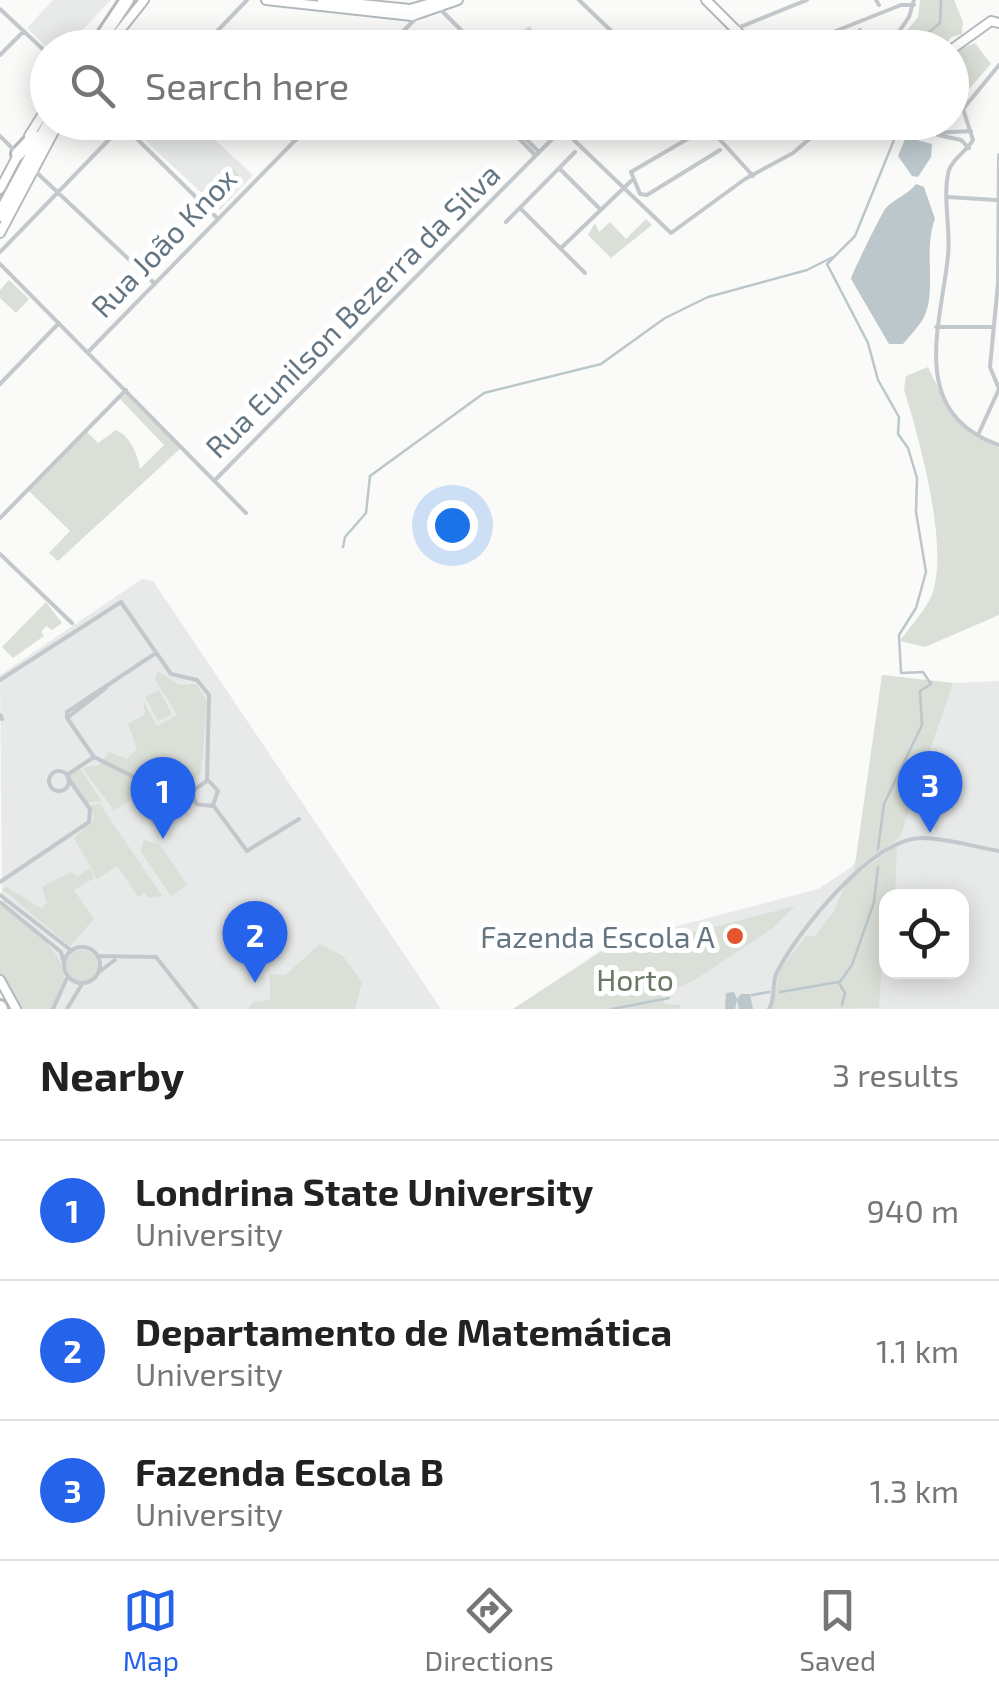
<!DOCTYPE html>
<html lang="en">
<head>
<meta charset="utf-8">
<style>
	:root { --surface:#fff; --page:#f2f2f2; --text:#222; --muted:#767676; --line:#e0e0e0; --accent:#2563eb }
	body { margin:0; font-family:"Exo 2",sans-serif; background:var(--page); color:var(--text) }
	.controls { position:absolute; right:30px; bottom:30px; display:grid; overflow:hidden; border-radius:20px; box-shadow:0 5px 25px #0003 }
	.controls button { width:90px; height:90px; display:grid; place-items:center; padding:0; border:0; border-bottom:2px solid var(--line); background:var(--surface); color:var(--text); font:50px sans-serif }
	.you { position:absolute; left:452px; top:525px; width:35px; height:35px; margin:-25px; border:8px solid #fff; border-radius:50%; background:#1a73e8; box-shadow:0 0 0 15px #1a73e833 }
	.badge { display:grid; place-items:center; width:65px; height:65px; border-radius:50%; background:var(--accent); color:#fff; font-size:32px; font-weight:700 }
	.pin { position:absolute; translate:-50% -82px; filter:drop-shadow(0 2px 5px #0008) }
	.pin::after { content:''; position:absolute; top:52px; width:35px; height:30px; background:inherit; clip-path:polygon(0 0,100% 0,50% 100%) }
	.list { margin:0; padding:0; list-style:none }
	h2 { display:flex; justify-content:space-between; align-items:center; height:130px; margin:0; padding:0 40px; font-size:42px }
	h2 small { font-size:32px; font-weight:400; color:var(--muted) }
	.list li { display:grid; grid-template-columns:65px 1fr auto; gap:30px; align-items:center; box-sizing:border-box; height:140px; padding:0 40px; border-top:2px solid var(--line) }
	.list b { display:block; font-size:38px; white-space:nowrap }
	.list p { margin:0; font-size:32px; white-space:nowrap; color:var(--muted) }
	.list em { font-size:32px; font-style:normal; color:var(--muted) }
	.icon { flex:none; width:55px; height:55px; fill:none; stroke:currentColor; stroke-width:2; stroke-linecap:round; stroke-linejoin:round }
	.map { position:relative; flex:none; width:999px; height:1009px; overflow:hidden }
	.search { position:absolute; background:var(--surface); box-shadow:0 5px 25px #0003; left:30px; right:30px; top:30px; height:110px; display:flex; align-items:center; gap:25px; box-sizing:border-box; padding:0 35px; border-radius:55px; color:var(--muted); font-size:38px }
	.sheet { height:550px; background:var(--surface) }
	nav { display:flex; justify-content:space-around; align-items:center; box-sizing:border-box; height:140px; border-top:2px solid var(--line); background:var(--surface); font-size:28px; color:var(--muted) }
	nav a { display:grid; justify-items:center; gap:5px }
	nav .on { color:var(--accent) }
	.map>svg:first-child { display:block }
	.built { fill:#e8e9e9; fill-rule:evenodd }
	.green { fill:#dadfd7 }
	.water { fill:#bbc7cb }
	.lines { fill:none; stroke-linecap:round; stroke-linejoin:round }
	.stream { stroke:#bbc7cb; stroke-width:2.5 }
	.secondary-casing { stroke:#b3babf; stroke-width:12 }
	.highway-casing { stroke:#b4b9bd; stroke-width:18 }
	.street { stroke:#c3c8cc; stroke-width:4 }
	.secondary { stroke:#fff; stroke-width:8 }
	.highway { stroke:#fff; stroke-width:12 }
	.poi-dot { fill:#e4572e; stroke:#fff; stroke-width:4 }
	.labels { text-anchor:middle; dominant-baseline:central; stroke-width:10; stroke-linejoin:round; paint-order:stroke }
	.street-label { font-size:30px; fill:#657683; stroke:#fff }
	.poi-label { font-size:30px; fill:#657683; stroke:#fff; text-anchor:end }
	.park-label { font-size:30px; fill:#687a64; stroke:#fff }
</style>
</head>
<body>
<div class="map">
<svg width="999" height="1009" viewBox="0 0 999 1009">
	<rect width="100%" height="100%" fill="#fafaf8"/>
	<!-- built -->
	<path class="built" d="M 53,0 L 111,0 L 66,47 L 47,48 L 27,28 Z
		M 135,122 L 197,123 L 253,175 L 220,210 L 132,128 Z
		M 142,579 L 153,581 L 441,1009 L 3,1009 L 0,675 Z
		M 882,675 L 953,683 L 999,681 L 999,1009 L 513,1009 L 600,951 L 628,939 L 818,889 L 850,868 L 858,859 ZM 886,896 L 962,896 L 962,972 L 886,972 Z"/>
	<!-- green -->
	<path class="green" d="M 920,0 L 954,0 L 963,22 L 962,34 L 951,37 L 943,47 L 893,47 L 918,17 Z
		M 530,26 L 537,40 L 511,47 L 507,39 Z
		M 975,43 L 991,64 L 952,108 L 952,53 Z
		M 233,169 L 244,180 L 225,198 L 214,187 Z
		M 646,219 L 652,225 L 611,258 L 588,235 L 595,223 L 599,232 L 610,222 L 626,239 Z
		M 9,280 L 29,299 L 16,313 L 0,298 L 0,290 Z
		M 928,367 L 948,408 L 969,431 L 999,448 L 999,615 L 925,647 L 900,641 C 911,625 930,606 934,588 C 947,539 919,437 904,390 L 906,376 Z
		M 127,393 L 181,448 L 58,561 L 49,553 L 70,531 L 29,491 L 87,432 L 98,443 L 116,430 C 131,437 137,453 140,469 L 164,445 L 120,399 Z
		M 46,602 L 62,623 L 52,630 L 46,626 L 41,632 L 44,636 L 13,658 L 2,647 Z
		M 158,671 L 179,685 L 196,684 L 207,701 L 201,774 L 191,782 L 186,801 L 153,825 L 133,799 L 114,810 L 82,768 L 99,765 L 109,752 L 127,759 L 137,749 L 128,724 L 145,714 L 143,700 L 157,726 L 177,715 L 155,679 Z
		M 882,675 L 953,683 L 900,837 L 854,872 Z
		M 159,690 L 172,714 L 158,721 L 145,697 Z
		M 79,767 L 102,801 L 86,803 L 67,775 Z
		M 100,804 L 162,896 L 149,898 L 144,893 L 138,897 L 117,866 L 97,879 L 74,838 L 94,819 L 90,805 Z
		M 144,840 L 160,845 L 187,885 L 171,896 L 141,852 Z
		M 897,845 L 895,896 L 886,896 L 879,1008 L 772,1009 L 779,971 L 806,936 L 815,936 L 834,911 L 846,883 Z
		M 90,868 L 94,878 L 74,890 L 94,919 L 70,946 L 2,889 L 7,887 L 42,909 L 47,903 L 42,887 L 71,872 L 77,877 Z
		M 0,905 C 32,931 90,963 51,1009 L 17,1009 L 0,977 Z
		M 795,906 L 773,928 L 695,980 L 662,995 L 665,1004 L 680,1005 L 679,1009 L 513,1009 L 609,947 L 617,952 Z
		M 320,944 L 343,956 L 362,982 L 355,1009 L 248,1009 L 253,1002 L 270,1000 L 270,974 L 285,975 Z
		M66 966a16 16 0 1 1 32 0a16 16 0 1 1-32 0Z"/>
	<!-- water -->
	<path class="water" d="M 906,137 L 932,144 L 931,157 L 918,177 L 912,176 L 898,156 Z
		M 916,184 L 924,187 L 935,219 C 923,249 937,292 924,317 C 919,327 910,335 903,344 L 889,344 L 851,279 C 851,275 881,215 885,209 C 893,199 908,195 916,184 Z
		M 734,992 L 737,999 L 741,994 L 750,994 L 753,1009 L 739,1009 L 737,1000 L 735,1009 L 725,1009 L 726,993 Z"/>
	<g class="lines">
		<!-- stream -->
		<path class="stream" d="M 910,48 L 940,23 L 941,0
			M 900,123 L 900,122
			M 343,547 L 345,537 L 366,513 L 370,476 L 484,393 L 601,364 L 665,318 L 708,297 L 807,270 L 835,256
			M 878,849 L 884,804 L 922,725 L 920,691 L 931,684 L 923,672 L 901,673 L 899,635 L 916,608 L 926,572 L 916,512 L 917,478 L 908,448 L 898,434 L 899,417 L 878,380 L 868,343 L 827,264 L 855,236 L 896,135
			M 780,992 L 838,982
			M 752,995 L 769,992
			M 842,1005 L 845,993 L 839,983 L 852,965 L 874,902 L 878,867
			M 612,1009 L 669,998"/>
		<defs>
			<path id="secondary" d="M 266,0 L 412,16 L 458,0
				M 322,0 L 410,9 L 442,0
				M 706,0 L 754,48
				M 106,48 L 144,0
				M 952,49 L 991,21 L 999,23
				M 29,136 L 48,106
				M 0,189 L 19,153
				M 0,233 L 59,122
				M 0,980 L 16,1009"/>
			<path id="highway" d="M 95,48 L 127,0
				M 18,154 L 34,137
				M 0,215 L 50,122
				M 0,1007 L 1,1009"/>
		</defs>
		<!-- secondary casing -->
		<use href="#secondary" class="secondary-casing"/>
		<!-- highway casing -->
		<use href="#highway" class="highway-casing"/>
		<!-- street -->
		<path class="street" d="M 579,0 L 629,48
			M 876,0 L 879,5
			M 0,9 L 48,54
			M 440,9 L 479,48
			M 735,29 L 807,0
			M 860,30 L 867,48
			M 828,41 L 831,48
			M 201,48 L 247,0
			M 387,48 L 418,16
			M 793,48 L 901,5 L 914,5
			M 888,48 L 909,17 L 914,0
			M 0,55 L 24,31
			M 999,65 L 963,109 L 973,140 C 967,151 953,158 949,170 C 942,196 951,229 948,256 C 941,325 907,413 999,445
			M 120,122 L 217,218
			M 277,122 L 296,140
			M 503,122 L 535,155
			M 509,122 L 539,152
			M 555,122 L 671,233 L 745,179 L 793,153 L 829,122
			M 704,122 L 753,176
			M 883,122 L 933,133 L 971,131
			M 701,131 L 631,172 L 640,194 L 647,195 L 720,150
			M 941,131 L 951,122
			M 938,135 L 961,140 L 969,148
			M 0,136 L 14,150
			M 559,168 L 600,209
			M 34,170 L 154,283
			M 948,197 L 996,200
			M 521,209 L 585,273
			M 506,222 L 575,152
			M 561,248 L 631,181
			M 0,252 L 126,122
			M 0,264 L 246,513
			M 936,327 L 991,327
			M 89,351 L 313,122
			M 0,384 L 59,323
			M 999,389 L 990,367 L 998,283 L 999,155
			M 978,435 L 999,389
			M 216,479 L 562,129
			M 0,518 L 126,390
			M 0,554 L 72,623
			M 0,680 L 121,602 L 171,674 L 197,680 L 209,695 L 207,781
			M 0,715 L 2,719
			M 67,718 L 94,757 L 152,786 L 192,791
			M 67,718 L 67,712 L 156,653
			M 67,718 L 106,688
			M49 781a10 10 0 1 1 20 0a10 10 0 1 1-20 0Z
			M 67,775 L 94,757
			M 209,781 L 218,791 L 213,805
			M 192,791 L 196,804 L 212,806
			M 192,791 L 207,781
			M 213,805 L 247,851 L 299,819
			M 0,882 L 89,822 L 90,809 L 68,778
			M 0,895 L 72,951
			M 0,902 L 61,952 L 64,963
			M64 965a18 18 0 1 1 36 0a18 18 0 1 1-36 0Z
			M 97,956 L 156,957 L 197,1009
			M 99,972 L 115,960
			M 53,1009 L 67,978
			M 67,1009 L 82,984
			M 769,1009 C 776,998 771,985 777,972 C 798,931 872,838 922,838 C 947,838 974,847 999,851"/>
		<!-- secondary -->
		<use href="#secondary" class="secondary"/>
		<!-- highway -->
		<use href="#highway" class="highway"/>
	</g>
	<!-- markers -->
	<circle class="poi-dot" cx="735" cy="936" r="10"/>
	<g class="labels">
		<!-- street labels -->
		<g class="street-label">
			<text transform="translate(163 242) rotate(-46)">Rua João Knox</text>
			<text transform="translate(352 310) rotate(-45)">Rua Eunilson Bezerra da Silva</text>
		</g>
		<!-- poi labels -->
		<g class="poi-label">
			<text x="715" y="936">Fazenda Escola A</text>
		</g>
		<!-- park labels -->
		<g class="park-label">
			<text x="635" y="979">Horto</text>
		</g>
	</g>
</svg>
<div class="controls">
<button><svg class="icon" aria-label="locate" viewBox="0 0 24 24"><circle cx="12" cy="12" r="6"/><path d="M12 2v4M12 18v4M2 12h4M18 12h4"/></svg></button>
</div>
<div class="you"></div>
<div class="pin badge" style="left:163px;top:839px">1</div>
<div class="pin badge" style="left:255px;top:983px">2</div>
<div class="pin badge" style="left:930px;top:833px">3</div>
<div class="search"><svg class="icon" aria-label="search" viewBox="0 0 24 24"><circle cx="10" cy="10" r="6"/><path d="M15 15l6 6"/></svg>Search here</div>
</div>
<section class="sheet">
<h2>Nearby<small>3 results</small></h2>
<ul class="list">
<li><span class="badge">1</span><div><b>Londrina State University</b><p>University</p></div><em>940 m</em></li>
<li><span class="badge">2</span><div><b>Departamento de Matemática</b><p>University</p></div><em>1.1 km</em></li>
<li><span class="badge">3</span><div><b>Fazenda Escola B</b><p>University</p></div><em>1.3 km</em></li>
</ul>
</section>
<nav>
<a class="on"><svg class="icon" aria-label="map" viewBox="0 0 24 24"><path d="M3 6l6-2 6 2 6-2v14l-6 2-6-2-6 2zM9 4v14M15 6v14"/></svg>Map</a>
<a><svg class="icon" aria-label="directions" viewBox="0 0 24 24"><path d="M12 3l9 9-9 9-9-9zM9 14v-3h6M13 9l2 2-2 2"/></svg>Directions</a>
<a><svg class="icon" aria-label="saved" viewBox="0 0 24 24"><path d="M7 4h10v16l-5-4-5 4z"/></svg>Saved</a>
</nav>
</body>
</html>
